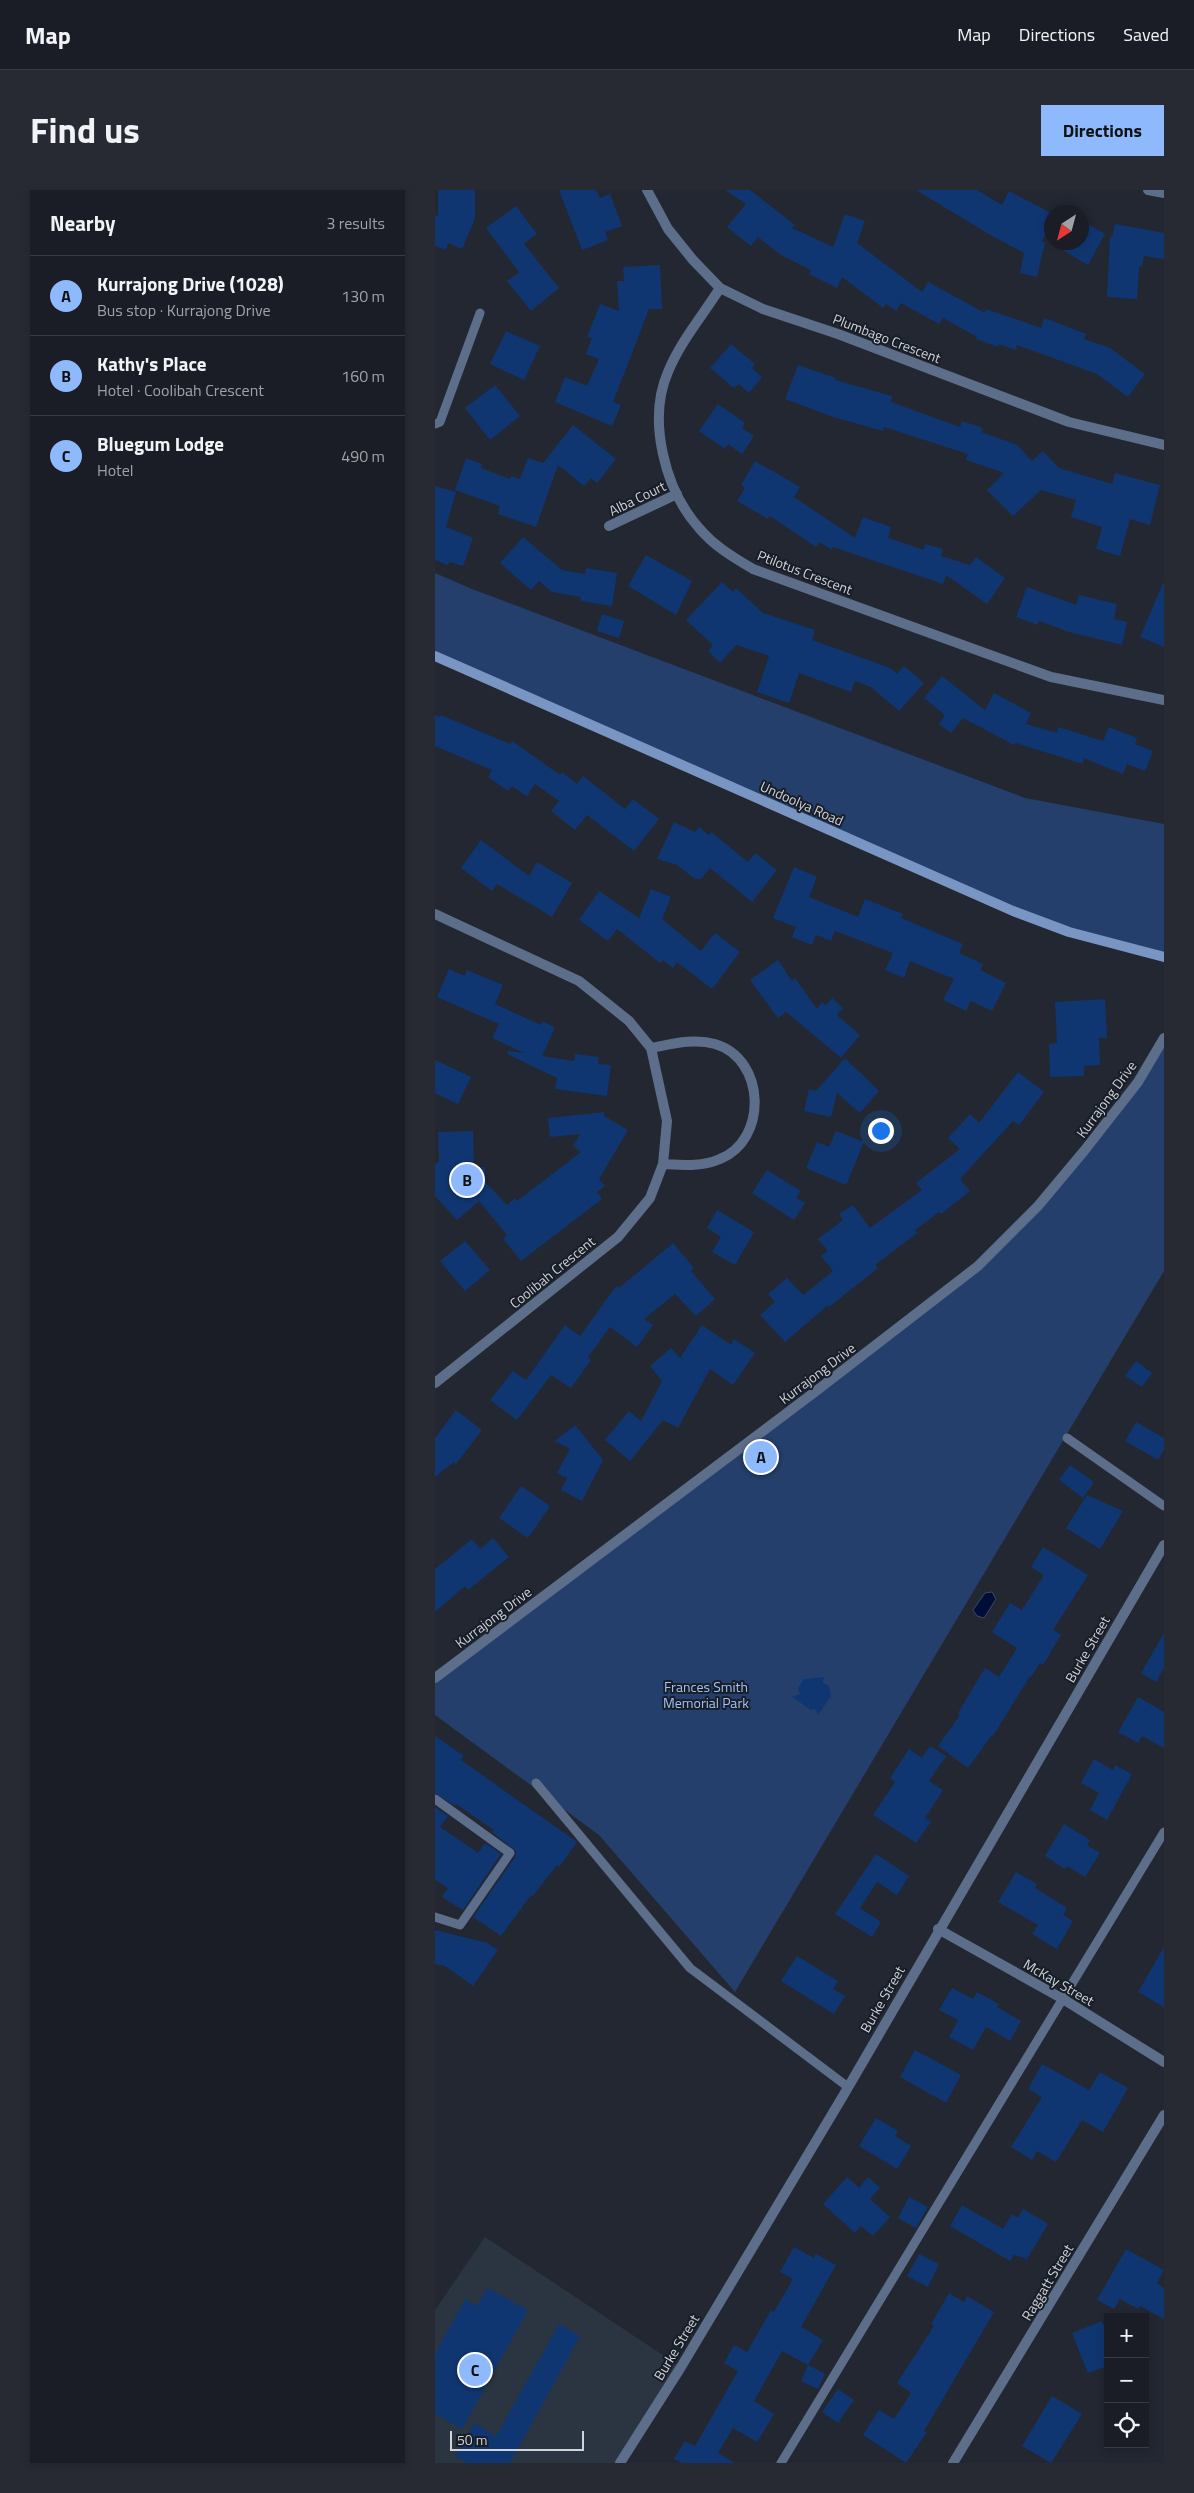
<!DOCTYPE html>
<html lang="en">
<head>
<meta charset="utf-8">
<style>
	:root { --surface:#1a1d25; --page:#272a32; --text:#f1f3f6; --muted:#9fa2a7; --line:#383b42; --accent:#8eb9fc }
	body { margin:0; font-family:"Titillium Web",sans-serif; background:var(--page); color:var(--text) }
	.controls { position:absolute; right:15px; bottom:15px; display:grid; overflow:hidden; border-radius:0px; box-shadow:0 2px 8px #0003 }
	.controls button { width:45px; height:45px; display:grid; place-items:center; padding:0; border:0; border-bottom:1px solid var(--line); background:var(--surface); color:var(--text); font:25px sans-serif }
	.compass { position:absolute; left:609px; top:15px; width:45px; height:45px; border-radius:50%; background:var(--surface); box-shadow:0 2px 8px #0003; rotate:216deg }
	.scale { position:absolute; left:15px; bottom:12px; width:134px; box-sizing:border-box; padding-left:5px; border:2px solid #cfd3da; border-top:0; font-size:14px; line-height:18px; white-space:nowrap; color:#cfd3da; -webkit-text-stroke:4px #181e27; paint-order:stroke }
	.you { position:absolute; left:445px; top:940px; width:18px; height:18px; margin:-12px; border:4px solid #fff; border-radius:50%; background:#1a73e8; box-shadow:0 0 0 8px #1a73e833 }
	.badge { display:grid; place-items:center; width:32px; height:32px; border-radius:50%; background:var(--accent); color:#111; font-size:16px; font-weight:700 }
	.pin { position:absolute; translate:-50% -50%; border:2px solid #fff; box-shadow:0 1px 5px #0006 }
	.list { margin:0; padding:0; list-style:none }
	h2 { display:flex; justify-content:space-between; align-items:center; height:65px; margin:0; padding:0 20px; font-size:21px }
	h2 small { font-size:16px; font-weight:400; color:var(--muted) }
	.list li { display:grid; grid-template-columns:32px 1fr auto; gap:15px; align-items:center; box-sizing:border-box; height:80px; padding:0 20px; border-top:1px solid var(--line) }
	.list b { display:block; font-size:19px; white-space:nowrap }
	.list p { margin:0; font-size:16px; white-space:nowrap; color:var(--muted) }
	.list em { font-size:16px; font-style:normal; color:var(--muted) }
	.icon { flex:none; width:28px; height:28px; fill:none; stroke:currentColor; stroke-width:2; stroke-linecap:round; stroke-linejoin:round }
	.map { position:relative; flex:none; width:729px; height:2273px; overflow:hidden; border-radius:0px }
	header { display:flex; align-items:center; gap:30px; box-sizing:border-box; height:70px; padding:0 25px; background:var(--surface); border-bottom:1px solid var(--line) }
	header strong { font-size:24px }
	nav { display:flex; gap:28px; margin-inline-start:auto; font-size:18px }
	.intro { display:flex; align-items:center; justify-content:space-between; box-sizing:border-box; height:120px; padding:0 30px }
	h1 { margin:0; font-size:35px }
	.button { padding:12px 22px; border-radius:0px; background:var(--accent); color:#111; font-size:18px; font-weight:700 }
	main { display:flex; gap:30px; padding:0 30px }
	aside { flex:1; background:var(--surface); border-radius:0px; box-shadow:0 2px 8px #0003 }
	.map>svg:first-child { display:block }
	.built { fill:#2b3441 }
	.green { fill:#243f6b }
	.water { fill:#000d38; stroke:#3e4869 }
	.building { fill:#103671 }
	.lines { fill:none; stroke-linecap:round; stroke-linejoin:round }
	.lane { stroke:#5c6e8a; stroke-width:9 }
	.street { stroke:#5c6e8a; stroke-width:10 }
	.secondary { stroke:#7995c3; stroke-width:10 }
	.labels { text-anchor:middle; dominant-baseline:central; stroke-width:4; stroke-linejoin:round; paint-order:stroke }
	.street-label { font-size:14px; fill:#cfd3da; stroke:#181e27 }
	.park-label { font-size:14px; fill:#a0c2f7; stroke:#181e27 }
</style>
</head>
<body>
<header>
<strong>Map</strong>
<nav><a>Map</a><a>Directions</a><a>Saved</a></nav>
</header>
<div class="intro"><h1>Find us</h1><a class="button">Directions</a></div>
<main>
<aside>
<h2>Nearby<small>3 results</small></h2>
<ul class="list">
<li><span class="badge">A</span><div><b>Kurrajong Drive (1028)</b><p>Bus stop · Kurrajong Drive</p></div><em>130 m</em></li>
<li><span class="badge">B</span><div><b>Kathy's Place</b><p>Hotel · Coolibah Crescent</p></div><em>160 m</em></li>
<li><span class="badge">C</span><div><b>Bluegum Lodge</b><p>Hotel</p></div><em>490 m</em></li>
</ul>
</aside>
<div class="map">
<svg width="729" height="2273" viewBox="0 0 729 2273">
	<rect width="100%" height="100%" fill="#222731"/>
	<!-- built -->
	<path class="built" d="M 50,2047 L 246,2177 L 185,2273 L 0,2273 L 0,2120 Z"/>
	<!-- green -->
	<path class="green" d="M 0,383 L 37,399 L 590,608 L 729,634 L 729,767 L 578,721 L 0,466 Z
		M 729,848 L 729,1081 L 300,1802 L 164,1645 L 0,1525 L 0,1488 L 543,1076 L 649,961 Z"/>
	<!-- water -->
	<path class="water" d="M 557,1402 L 561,1409 L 549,1428 L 542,1426 L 538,1420 L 550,1403 Z"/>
	<!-- building -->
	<path class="building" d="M 3,0 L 40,0 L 40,28 L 27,59 L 13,53 L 11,60 L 0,56 L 0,25 L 3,26 Z
		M 124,0 L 161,0 L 165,8 L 175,4 L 187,36 L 170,42 L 173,50 L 147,60 Z
		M 290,0 L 315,0 L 360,35 L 357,38 L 398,57 L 410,24 L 430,31 L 422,53 L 487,102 L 493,92 L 550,123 L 551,119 L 606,138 L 609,128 L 651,144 L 649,149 L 675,158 L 710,184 L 693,207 L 662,184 L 582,155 L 581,160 L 564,154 L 563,157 L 541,149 L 542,147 L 508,128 L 504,134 L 466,113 L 461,121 L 451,114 L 448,118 L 407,87 L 402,98 L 374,84 L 376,80 L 346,65 L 323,47 L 316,56 L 292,37 L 311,14 Z
		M 481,0 L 542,0 L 567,15 L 574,1 L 616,23 L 616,33 L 606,52 L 610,52 L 602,87 L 585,83 L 589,63 L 557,46 Z
		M 81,16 L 102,44 L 89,54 L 124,98 L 96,121 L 72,91 L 84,82 L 51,38 Z
		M 646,30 L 670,44 L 653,75 L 614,52 L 646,52 Z
		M 680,34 L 729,43 L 729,69 L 709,66 L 707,77 L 704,76 L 702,109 L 672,107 L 675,46 L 677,48 Z
		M 225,75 L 227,119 L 214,119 L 178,212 L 186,215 L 177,236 L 120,212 L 130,187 L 152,196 L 164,169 L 151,164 L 157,148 L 152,147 L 165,114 L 184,121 L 182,91 L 189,91 L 188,77 Z
		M 71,141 L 105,156 L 89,190 L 55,174 Z
		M 296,154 L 320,174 L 317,178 L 327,187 L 314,203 L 304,194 L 299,198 L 275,178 Z
		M 363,175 L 401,188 L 400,190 L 457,206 L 456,212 L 525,237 L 527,231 L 548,238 L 546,242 L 582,255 L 597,271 L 608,261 L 624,278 L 677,294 L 680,283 L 725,295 L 715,335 L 695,329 L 685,366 L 661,359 L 667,337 L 636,327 L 641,310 L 606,300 L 578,326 L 552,300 L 569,283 L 531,270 L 533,264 L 449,237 L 448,241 L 395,226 L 350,209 Z
		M 60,195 L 85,226 L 55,250 L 30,218 Z
		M 283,214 L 310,233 L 307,238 L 319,246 L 307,264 L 293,254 L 290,259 L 264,241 Z
		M 138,235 L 181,269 L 162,293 L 156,288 L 149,296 L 123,275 L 101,337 L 63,324 L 65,316 L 20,300 L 31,268 L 47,274 L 46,278 L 75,289 L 76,286 L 85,289 L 93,268 L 108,273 Z
		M 320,271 L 365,297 L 359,307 L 420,348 L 428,327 L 456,337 L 453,348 L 489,360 L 490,354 L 508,359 L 506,366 L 535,375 L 541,367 L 570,388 L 552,414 L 511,385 L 508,394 L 398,357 L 397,360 L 385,352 L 381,357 L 335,326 L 333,329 L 302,311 L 310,298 L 306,295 Z
		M 0,296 L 21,302 L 11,337 L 38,348 L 28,376 L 15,372 L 12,375 L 0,370 Z
		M 88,347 L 127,380 L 150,384 L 151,378 L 182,383 L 177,416 L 145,411 L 146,407 L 117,402 L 104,391 L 96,400 L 65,373 Z
		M 211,365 L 257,391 L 241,425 L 193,396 Z
		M 287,392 L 298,402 L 301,398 L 328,423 L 380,440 L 377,450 L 455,478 L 462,484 L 469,476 L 489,493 L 464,521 L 436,497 L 420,491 L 416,502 L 364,483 L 354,513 L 322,502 L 334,466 L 301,455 L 285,473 L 273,461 L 278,455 L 251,430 Z
		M 728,393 L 729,393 L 729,457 L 705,447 Z
		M 592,397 L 641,415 L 644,405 L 682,414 L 679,429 L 692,432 L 687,455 L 634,442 L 604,431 L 603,435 L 581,427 Z
		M 167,424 L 189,431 L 184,448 L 162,441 Z
		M 507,486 L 550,520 L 559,503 L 596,523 L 591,534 L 622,543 L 623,537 L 668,551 L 674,537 L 702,548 L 700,554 L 718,561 L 710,581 L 692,574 L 688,584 L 649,568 L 648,574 L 581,553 L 579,555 L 528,528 L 516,543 L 504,534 L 510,525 L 489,508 Z
		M 0,525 L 5,527 L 6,525 L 75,554 L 77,551 L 125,585 L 127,582 L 142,594 L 148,586 L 190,619 L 198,609 L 224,629 L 199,661 L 152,625 L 140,640 L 116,621 L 124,611 L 100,594 L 92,606 L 77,596 L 73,601 L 53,587 L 57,580 L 0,556 Z
		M 239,632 L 260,642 L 264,637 L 274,645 L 276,642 L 313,672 L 320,663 L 342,680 L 317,712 L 275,678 L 266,689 L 260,689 L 242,675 L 222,669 Z
		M 46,650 L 94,686 L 102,672 L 137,693 L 117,727 L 62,694 L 57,701 L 26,678 Z
		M 359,677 L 382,687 L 374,707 L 423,727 L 430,709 L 468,724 L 466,728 L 528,754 L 524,763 L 548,774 L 545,780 L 571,793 L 557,821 L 536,811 L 531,821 L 508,810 L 519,789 L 475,771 L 469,788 L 450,780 L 458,763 L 400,741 L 396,751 L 381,745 L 377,755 L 357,747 L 361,737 L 338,728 Z
		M 216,699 L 236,707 L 227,729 L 266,761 L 280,743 L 305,762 L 277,799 L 242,772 L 238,778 L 228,770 L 225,773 L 182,739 L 173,751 L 144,730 L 164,701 L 204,728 Z
		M 343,770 L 357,791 L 360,788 L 382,819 L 387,812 L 391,815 L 397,808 L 408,818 L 402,825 L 425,845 L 406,868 L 351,822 L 343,828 L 315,790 Z
		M 14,779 L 30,786 L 32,780 L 68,795 L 60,814 L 106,835 L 108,831 L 120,838 L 107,866 L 139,871 L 140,864 L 164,867 L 163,874 L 176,875 L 172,906 L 120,899 L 122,888 L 72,864 L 73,861 L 89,863 L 57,848 L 64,834 L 2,807 Z
		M 670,809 L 672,848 L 664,848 L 665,875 L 649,876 L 649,886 L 615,887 L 614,854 L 622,853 L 620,812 Z
		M 410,868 L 444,901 L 425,923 L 402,903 L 396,927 L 369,921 L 374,899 L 381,901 Z
		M 0,870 L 36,887 L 23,914 L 0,903 Z
		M 583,882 L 609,902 L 584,935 L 578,931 L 525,989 L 535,1001 L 506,1024 L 504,1022 L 480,1040 L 482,1043 L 440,1075 L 443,1078 L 394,1117 L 393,1115 L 350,1152 L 325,1125 L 340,1112 L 333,1104 L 352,1088 L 368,1105 L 398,1081 L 386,1066 L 393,1061 L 383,1049 L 408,1030 L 404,1024 L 418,1015 L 435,1038 L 487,1000 L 481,993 L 525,959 L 513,948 L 535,924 L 544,933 Z
		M 170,922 L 169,926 L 193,940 L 164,989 L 170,996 L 162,1002 L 167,1009 L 86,1071 L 68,1049 L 72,1045 L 44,1011 L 22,1030 L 0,1006 L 0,975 L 4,971 L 3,942 L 38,941 L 39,977 L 50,977 L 51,993 L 72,1015 L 80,1008 L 82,1011 L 146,962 L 138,956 L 145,944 L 115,947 L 113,928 Z
		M 401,941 L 429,952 L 411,995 L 371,978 L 382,952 L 394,957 Z
		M 332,980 L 366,1001 L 361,1008 L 370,1013 L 359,1030 L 317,1003 Z
		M 282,1020 L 319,1042 L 300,1075 L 277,1062 L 286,1047 L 272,1038 Z
		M 30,1051 L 55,1080 L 30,1101 L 5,1071 Z
		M 238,1053 L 259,1078 L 256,1081 L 280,1109 L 261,1126 L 240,1104 L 209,1129 L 218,1135 L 202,1157 L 175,1137 L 153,1167 L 156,1170 L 136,1198 L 116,1185 L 82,1230 L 55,1210 L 78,1181 L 91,1190 L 130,1135 L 145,1146 L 181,1096 L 184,1098 Z
		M 267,1135 L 296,1155 L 299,1149 L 320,1163 L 298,1195 L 275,1179 L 243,1238 L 228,1230 L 195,1271 L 170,1250 L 194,1221 L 206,1231 L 227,1191 L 215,1176 L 236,1158 L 245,1168 Z
		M 701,1171 L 717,1183 L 707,1197 L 690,1186 Z
		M 21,1220 L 47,1240 L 21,1274 L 19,1272 L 0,1287 L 0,1248 Z
		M 701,1232 L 729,1248 L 729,1260 L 723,1270 L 690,1251 Z
		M 140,1235 L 168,1270 L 147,1311 L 126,1300 L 132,1288 L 122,1283 L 135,1259 L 120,1251 Z
		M 635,1275 L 659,1292 L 648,1308 L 624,1290 Z
		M 86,1296 L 115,1316 L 93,1348 L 64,1328 Z
		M 652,1305 L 688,1321 L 665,1359 L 631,1338 Z
		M 58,1348 L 74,1367 L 33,1400 L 30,1396 L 0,1422 L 0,1379 L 37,1349 L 45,1359 Z
		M 608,1357 L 653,1385 L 618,1440 L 626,1445 L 608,1475 L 605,1473 L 596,1487 L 595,1486 L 558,1546 L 557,1545 L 533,1578 L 503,1556 L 525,1525 L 523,1523 L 550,1478 L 564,1487 L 582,1458 L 557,1442 L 575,1413 L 587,1420 L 609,1385 L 596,1377 Z
		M 729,1443 L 729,1478 L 721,1492 L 706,1483 Z
		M 390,1487 L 387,1492 L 394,1496 L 396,1506 L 383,1525 L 380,1519 L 376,1520 L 357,1507 L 365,1504 L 363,1498 L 369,1489 Z
		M 703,1507 L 729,1522 L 729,1558 L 707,1546 L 703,1553 L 683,1542 Z
		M 0,1546 L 29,1566 L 26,1570 L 142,1652 L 124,1677 L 122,1675 L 98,1706 L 96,1705 L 66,1746 L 38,1727 L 80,1667 L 81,1661 L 57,1642 L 59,1640 L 21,1614 L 20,1616 L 0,1603 Z
		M 495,1556 L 511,1566 L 494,1591 L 508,1600 L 490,1628 L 496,1632 L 481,1653 L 438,1625 L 460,1592 L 455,1588 L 474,1559 L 487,1568 Z
		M 659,1569 L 678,1580 L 680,1575 L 697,1584 L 672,1630 L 655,1620 L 664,1603 L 646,1593 Z
		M 0,1617 L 13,1626 L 5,1637 L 43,1663 L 50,1653 L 66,1664 L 28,1720 L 7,1707 L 13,1698 L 0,1690 Z
		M 629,1634 L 655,1650 L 652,1655 L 665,1663 L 650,1687 L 632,1676 L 630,1679 L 610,1666 Z
		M 441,1664 L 474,1686 L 462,1705 L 442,1692 L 425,1718 L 446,1732 L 437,1747 L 400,1724 Z
		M 581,1682 L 602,1694 L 600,1698 L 632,1718 L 628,1725 L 638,1731 L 622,1759 L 597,1744 L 603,1735 L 563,1712 Z
		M 0,1740 L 52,1753 L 63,1760 L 38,1796 L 10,1776 L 0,1774 Z
		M 729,1757 L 729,1817 L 703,1802 Z
		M 362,1766 L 403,1791 L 398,1799 L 410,1806 L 399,1824 L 346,1791 Z
		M 517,1798 L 538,1809 L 542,1802 L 564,1814 L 562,1817 L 586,1831 L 575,1851 L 551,1837 L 538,1860 L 514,1847 L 523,1830 L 504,1820 Z
		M 480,1860 L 526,1885 L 511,1913 L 465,1887 Z
		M 607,1874 L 654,1900 L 665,1882 L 693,1898 L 668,1942 L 647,1930 L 621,1972 L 602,1961 L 597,1970 L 576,1957 L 607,1907 L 593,1899 Z
		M 441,1928 L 463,1941 L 460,1946 L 476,1956 L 462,1979 L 424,1956 Z
		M 412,1987 L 424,1998 L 433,1987 L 445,1998 L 435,2009 L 455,2027 L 438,2046 L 426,2036 L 420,2043 L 388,2014 Z
		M 474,2007 L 493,2017 L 481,2038 L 463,2028 Z
		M 527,2015 L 568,2039 L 577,2024 L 583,2028 L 588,2019 L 613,2034 L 592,2069 L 579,2065 L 575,2071 L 515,2036 Z
		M 359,2057 L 379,2068 L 381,2064 L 401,2075 L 366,2137 L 388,2150 L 373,2175 L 347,2161 L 319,2211 L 339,2224 L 322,2252 L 298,2238 L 283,2263 L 300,2273 L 247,2273 L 239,2269 L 250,2251 L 260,2256 L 303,2181 L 289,2173 L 299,2155 L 312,2162 L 336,2120 L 339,2122 L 358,2089 L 345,2082 Z
		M 691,2059 L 729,2080 L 722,2093 L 729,2098 L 729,2129 L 705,2116 L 703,2119 L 685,2109 L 679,2119 L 662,2110 Z
		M 484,2064 L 504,2074 L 493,2097 L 472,2086 Z
		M 52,2098 L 93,2120 L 27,2239 L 0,2224 L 0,2164 L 30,2109 L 42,2116 Z
		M 514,2103 L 529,2112 L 532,2106 L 559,2122 L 489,2241 L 492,2242 L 471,2273 L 428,2245 L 444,2220 L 459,2229 L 476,2203 L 462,2193 L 499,2136 L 496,2134 Z
		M 667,2131 L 673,2145 L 673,2176 L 653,2183 L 637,2143 Z
		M 124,2134 L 145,2146 L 75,2273 L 33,2273 L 20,2266 L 39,2233 L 61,2246 Z
		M 373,2175 L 390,2184 L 383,2199 L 366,2191 Z
		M 403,2199 L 419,2210 L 403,2233 L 387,2222 Z
		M 617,2206 L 647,2224 L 616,2273 L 587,2256 Z"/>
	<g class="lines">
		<!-- lane -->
		<path class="lane" d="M 0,234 L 5,232 L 45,123
			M 632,1248 L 729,1316
			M 101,1593 L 255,1778 L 413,1897
			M 0,1609 L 75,1663 L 25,1735 L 0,1727
			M 346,2273 L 729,1642"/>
		<!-- street -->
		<path class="street" d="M 212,0 L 233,39 L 258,70 L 285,98 L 328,119 L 403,144 L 634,232 L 729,255
			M 713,0 L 729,3
			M 285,98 C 268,125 245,152 233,182 C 212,230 230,300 264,338 C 279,356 298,367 318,379 L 616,487 L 729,510
			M 174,336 L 242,304
			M 0,724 L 144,791 L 194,831 L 216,858 L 232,931 L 228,974 L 215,1008 L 183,1047 L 0,1193
			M 216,858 C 237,854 259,848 280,854 C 331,869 333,950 285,969 C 267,977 247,975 228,974
			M 0,1488 L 385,1198 L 543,1076 L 603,1016 L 649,961 L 703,892 L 729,848
			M 503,1739 L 628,1809 L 729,1872
			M 185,2273 L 246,2177 L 408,1906 L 729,1355
			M 518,2273 L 729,1925"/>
		<!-- secondary -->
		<path class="secondary" d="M 0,466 L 578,721 L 634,742 L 729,767"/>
	</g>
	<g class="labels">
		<!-- street labels -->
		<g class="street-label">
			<text transform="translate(452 148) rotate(21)">Plumbago Crescent</text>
			<text transform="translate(202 308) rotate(-26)">Alba Court</text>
			<text transform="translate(370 382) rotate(21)">Ptilotus Crescent</text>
			<text transform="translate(367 613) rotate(24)">Undoolya Road</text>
			<text transform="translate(671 909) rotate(-54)">Kurrajong Drive</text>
			<text transform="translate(117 1082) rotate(-39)">Coolibah Crescent</text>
			<text transform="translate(382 1183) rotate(-37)">Kurrajong Drive</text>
			<text transform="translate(58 1427) rotate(-37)">Kurrajong Drive</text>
			<text transform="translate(652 1459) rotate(-60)">Burke Street</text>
			<text transform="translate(624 1792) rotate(30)">McKay Street</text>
			<text transform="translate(447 1809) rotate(-60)">Burke Street</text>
			<text transform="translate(612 2092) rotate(-59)">Raggatt Street</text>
			<text transform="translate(241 2157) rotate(-59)">Burke Street</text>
		</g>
		<!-- park labels -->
		<g class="park-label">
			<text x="271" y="1496">Frances Smith<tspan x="271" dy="16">Memorial Park</tspan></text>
		</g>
	</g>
</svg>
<div class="controls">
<button>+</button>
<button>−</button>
<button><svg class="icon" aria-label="locate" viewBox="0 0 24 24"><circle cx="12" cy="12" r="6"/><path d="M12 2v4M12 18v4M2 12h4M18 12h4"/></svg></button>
</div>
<svg class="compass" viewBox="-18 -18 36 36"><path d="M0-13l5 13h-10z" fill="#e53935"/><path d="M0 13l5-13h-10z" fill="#9fa2a7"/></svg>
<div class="scale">50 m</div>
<div class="you"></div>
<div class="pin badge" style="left:326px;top:1267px">A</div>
<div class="pin badge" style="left:32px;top:990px">B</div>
<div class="pin badge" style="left:40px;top:2180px">C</div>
</div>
</main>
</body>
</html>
